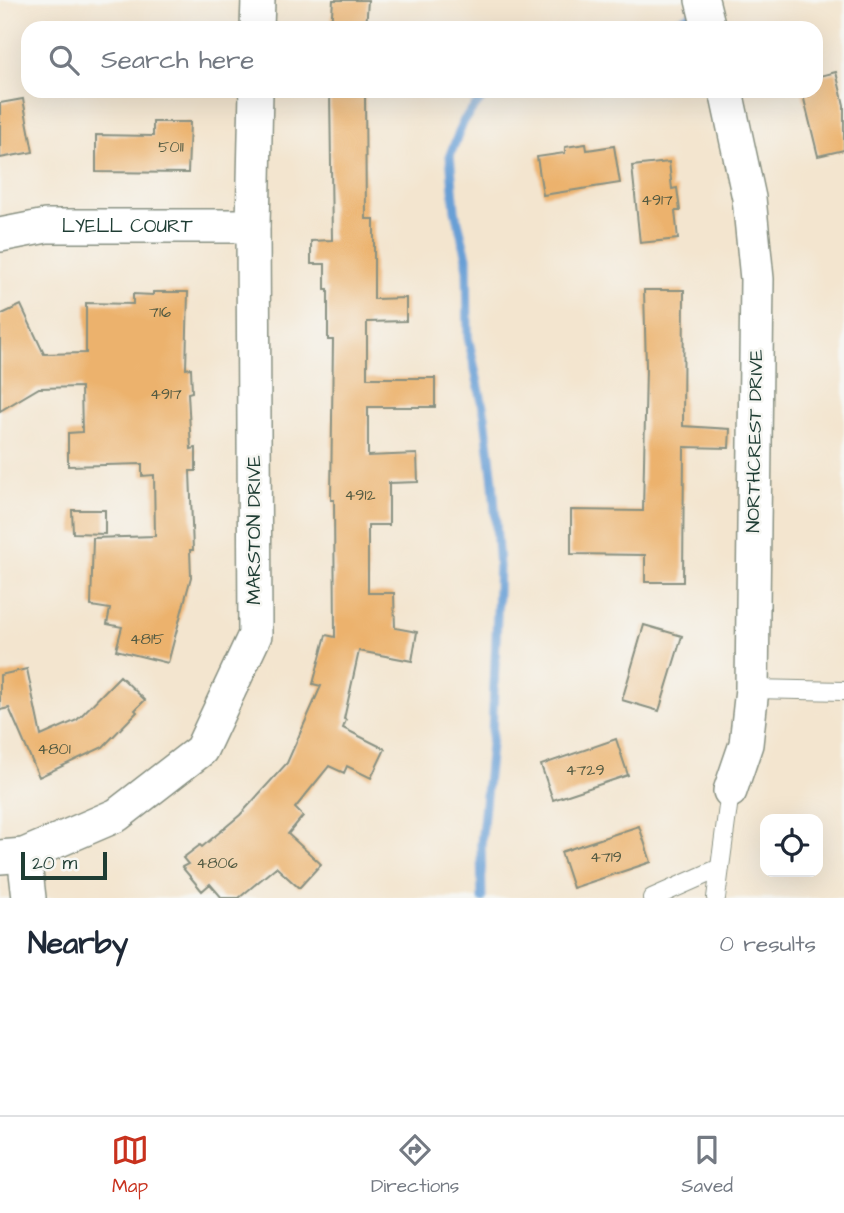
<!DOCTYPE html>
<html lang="en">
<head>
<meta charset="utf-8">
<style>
	:root { --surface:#fff; --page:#f6f6f7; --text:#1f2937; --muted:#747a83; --line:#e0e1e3; --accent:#c8321e }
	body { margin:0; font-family:"Architects Daughter",sans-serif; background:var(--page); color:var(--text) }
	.controls { position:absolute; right:21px; bottom:21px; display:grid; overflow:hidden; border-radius:14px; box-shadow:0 7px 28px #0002 }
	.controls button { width:63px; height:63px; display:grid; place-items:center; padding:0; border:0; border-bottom:2px solid var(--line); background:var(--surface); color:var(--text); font:35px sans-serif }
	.scale { position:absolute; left:21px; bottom:18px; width:86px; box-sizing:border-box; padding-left:7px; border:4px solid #1f3d34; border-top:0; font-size:19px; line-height:24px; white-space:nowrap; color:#1f3d34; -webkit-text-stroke:5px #f6f6f2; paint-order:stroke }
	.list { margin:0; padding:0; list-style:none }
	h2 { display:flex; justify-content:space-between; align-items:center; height:91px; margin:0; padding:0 28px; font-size:30px }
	h2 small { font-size:23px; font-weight:400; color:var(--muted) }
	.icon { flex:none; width:38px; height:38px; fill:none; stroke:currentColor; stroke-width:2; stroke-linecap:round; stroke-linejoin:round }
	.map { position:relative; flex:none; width:844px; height:898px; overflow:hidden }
	.search { position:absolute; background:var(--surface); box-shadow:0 7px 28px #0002; left:21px; right:21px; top:21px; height:77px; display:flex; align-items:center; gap:18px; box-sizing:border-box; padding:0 24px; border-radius:21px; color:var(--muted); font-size:26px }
	.sheet { height:217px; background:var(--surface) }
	nav { display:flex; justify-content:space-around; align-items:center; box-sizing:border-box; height:98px; border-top:2px solid var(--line); background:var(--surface); font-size:19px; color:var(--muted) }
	nav a { display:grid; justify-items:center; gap:4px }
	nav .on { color:var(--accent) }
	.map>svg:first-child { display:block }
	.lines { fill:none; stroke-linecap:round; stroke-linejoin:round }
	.stream { stroke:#689fd5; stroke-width:9 }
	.building { fill:#ecb26d }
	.lane-casing { stroke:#899182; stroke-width:20 }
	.street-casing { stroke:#899182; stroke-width:36 }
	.lane { stroke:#fff; stroke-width:18 }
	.street { stroke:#fff; stroke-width:33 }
	.labels { text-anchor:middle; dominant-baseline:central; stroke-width:5; stroke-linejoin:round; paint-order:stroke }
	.number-label { font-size:16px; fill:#525a42 }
	.street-label { font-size:19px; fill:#1f3d34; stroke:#f6f6f2 }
</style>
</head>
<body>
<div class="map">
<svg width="844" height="898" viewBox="0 0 844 898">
	<rect width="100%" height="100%" fill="#f6f6f2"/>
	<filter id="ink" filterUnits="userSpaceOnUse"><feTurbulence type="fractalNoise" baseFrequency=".0143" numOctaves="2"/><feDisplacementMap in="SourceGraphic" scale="14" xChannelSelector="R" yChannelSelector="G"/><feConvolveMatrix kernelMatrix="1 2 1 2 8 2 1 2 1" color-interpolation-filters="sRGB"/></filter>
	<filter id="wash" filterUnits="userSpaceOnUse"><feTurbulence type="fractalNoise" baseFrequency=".00686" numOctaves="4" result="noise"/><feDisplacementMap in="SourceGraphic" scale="28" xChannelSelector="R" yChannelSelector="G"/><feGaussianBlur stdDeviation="1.57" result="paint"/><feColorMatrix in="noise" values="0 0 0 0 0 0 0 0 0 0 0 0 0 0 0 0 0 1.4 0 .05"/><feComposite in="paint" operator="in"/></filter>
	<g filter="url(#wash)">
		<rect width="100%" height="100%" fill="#f3e5cf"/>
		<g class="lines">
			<!-- stream -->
			<path class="stream" d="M 661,28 L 698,12
				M 482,898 L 481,844 L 492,735 L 499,566 L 493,482 L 485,416 L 468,337 L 467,257 L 455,210 L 450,155 L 464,120 L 488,91"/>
		</g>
		<g id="blocks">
			<!-- building -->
			<path class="building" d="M 333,0 L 368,0 L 366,28 L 331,28 Z
				M 836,72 L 844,105 L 844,150 L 818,156 L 802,91 L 816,91 L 816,77 Z
				M 330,91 L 365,91 L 366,219 L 374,219 L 374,299 L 406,298 L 406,321 L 367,322 L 367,378 L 435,378 L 435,407 L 368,407 L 368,456 L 417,454 L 418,482 L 389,483 L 389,525 L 368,525 L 368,593 L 394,593 L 395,628 L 417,632 L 412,661 L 359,651 L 344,719 L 346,720 L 343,728 L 385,749 L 371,778 L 347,766 L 344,773 L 329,766 L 295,808 L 303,816 L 288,834 L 321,864 L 299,888 L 276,867 L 239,898 L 222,898 L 210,884 L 202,891 L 182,867 L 188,864 L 183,858 L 200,845 L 202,847 L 240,815 L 287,763 L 321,686 L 313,684 L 326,635 L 335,637 L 334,500 L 331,500 L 333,340 L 328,340 L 328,289 L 325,289 L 325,264 L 311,264 L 311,241 L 332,240 Z
				M 23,99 L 33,152 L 0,158 L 0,103 Z
				M 153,122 L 190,122 L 188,173 L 96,172 L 96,135 L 153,136 Z
				M 586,144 L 587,150 L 614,146 L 620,183 L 543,195 L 537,157 L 565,153 L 565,147 Z
				M 669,162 L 672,189 L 677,188 L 680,211 L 675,211 L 678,239 L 640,243 L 632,166 Z
				M 644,290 L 684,290 L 683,426 L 730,429 L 729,448 L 684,447 L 683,582 L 645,582 L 645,555 L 571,554 L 571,510 L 643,511 L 646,367 Z
				M 153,292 L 188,292 L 186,369 L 191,368 L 192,392 L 188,393 L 191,449 L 196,448 L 196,471 L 190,471 L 193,550 L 190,550 L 191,577 L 168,663 L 116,650 L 122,627 L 107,624 L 110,609 L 91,606 L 93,538 L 155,536 L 154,475 L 142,476 L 142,464 L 68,466 L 68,433 L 82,432 L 81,387 L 39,388 L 0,411 L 0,315 L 21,305 L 44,354 L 86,353 L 86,303 L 133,304 L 133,294 L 153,295 Z
				M 72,510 L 105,510 L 105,534 L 73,533 Z
				M 644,625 L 682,636 L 659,711 L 622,700 Z
				M 27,669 L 41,736 L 77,720 L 120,676 L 145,700 L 135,710 L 137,712 L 103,747 L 39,777 L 9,708 L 0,710 L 0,675 Z
				M 616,739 L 628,775 L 553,800 L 541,765 Z
				M 639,826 L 651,862 L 573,888 L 561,852 Z"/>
		</g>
	</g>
	<g filter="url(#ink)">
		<use href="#blocks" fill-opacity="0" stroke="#899182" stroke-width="2"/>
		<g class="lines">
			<defs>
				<path id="lane" d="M 752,689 L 844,691
					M 652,898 L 720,868
					M 716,898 L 730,791"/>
				<g id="street">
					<path d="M 702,0 L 709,28"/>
					<path d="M 257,28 L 258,0"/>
					<path d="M 726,91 L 749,198 L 757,279 L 752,689 L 746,744 L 730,791"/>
					<path id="s1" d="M 0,235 L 46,226 L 253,226"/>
					<path d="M 24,855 L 29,898"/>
					<path d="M 0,857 L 24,855 L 117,815 L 201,750 L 255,635 L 253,226 L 256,91"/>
				</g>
			</defs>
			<!-- lane casing -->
			<use href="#lane" class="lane-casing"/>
			<!-- street casing -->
			<use href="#street" class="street-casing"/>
			<!-- lane -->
			<use href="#lane" class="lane"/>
			<!-- street -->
			<use href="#street" class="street"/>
		</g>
	</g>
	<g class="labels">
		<!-- number labels -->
		<g class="number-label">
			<text x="171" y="147">5011</text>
			<text x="657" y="200">4917</text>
			<text x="160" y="312">716</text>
			<text x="166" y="394">4917</text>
			<text x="360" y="495">4912</text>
			<text x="147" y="639">4815</text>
			<text x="54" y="749">4801</text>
			<text x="585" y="770">4729</text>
			<text x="606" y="857">4719</text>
			<text x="217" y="863">4806</text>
		</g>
		<!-- street labels -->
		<g class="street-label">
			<text stroke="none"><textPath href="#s1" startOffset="128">LYELL COURT</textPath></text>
			<text transform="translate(755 441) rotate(-89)">NORTHCREST DRIVE</text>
			<text transform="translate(254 530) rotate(-90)">MARSTON DRIVE</text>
		</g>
	</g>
</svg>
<div class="controls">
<button><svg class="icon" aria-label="locate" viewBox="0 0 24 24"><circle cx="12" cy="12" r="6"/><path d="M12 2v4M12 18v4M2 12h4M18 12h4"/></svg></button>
</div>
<div class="scale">20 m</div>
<div class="search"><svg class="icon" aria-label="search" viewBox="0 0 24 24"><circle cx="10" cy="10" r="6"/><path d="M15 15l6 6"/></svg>Search here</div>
</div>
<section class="sheet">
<h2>Nearby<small>0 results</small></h2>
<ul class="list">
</ul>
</section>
<nav>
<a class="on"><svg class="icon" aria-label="map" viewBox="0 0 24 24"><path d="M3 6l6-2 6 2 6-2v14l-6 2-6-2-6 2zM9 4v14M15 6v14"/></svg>Map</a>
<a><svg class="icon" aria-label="directions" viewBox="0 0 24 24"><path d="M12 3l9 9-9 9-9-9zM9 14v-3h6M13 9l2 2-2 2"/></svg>Directions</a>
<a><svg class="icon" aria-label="saved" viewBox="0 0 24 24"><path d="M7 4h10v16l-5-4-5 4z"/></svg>Saved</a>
</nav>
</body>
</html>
